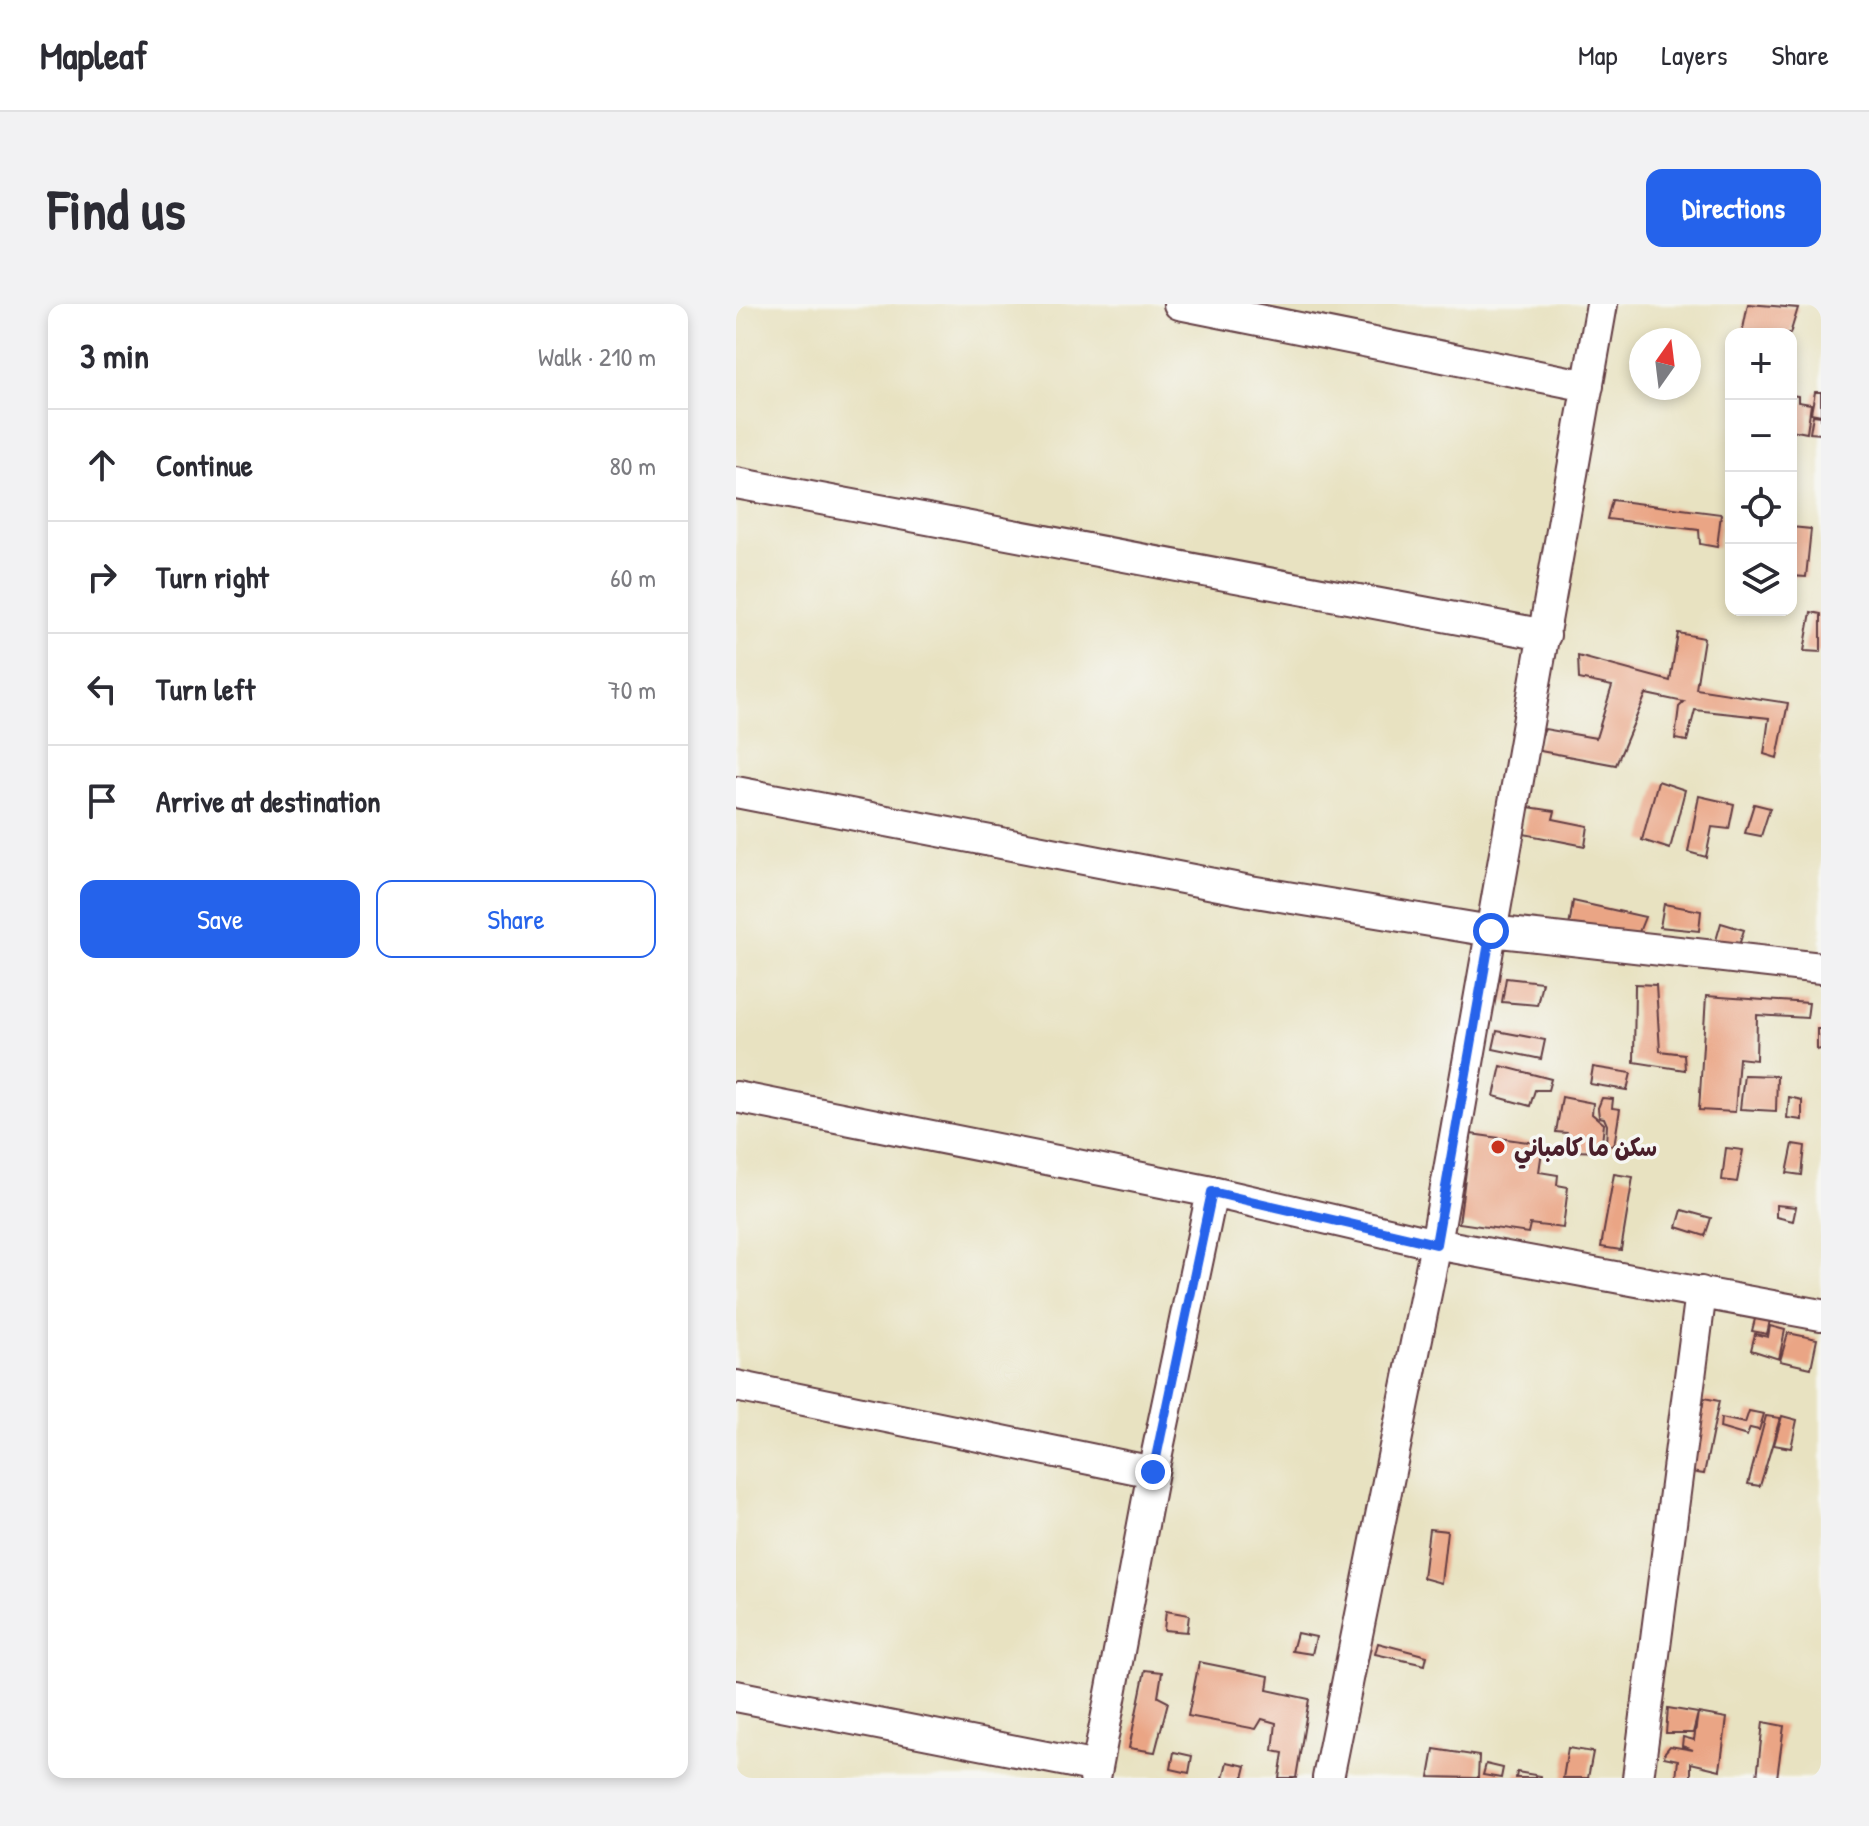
<!DOCTYPE html>
<html lang="en">
<head>
<meta charset="utf-8">
<style>
	:root { --surface:#fff; --page:#f2f2f3; --text:#2b2b33; --muted:#7c7c81; --line:#e1e1e2; --accent:#2563eb }
	body { margin:0; font-family:"Patrick Hand","Playpen Sans Arabic",sans-serif; background:var(--page); color:var(--text) }
	.controls { position:absolute; right:24px; top:24px; display:grid; overflow:hidden; border-radius:16px; box-shadow:0 4px 12px #0003 }
	.controls button { width:72px; height:72px; display:grid; place-items:center; padding:0; border:0; border-bottom:2px solid var(--line); background:var(--surface); color:var(--text); font:40px sans-serif }
	.compass { position:absolute; left:893px; top:24px; width:72px; height:72px; border-radius:50%; background:var(--surface); box-shadow:0 4px 12px #0003; rotate:14deg }
	.stop { position:absolute; width:24px; height:24px; margin:-18px; border:6px solid #2563eb; border-radius:50%; background:#fff }
	.stop.end { background:#2563eb; border-color:#fff; box-shadow:0 2px 8px #0008 }
	.list { margin:0; padding:0; list-style:none }
	h2 { display:flex; justify-content:space-between; align-items:center; height:104px; margin:0; padding:0 32px; font-size:34px }
	h2 small { font-size:26px; font-weight:400; color:var(--muted) }
	.list li { display:grid; grid-template-columns:52px 1fr auto; gap:24px; align-items:center; box-sizing:border-box; height:112px; padding:0 32px; border-top:2px solid var(--line) }
	.list b { display:block; font-size:30px; white-space:nowrap }
	.list em { font-size:26px; font-style:normal; color:var(--muted) }
	.actions { display:flex; gap:16px; padding:24px 32px }
	.actions a { flex:1; padding:18px 0; border:2px solid var(--accent); border-radius:16px; text-align:center; font-size:28px; color:var(--accent) }
	.actions .main { background:var(--accent); color:#fff }
	.icon { flex:none; width:44px; height:44px; fill:none; stroke:currentColor; stroke-width:2; stroke-linecap:round; stroke-linejoin:round }
	.map { position:relative; flex:none; width:1085px; height:1474px; overflow:hidden; border-radius:16px }
	header { display:flex; align-items:center; gap:48px; box-sizing:border-box; height:112px; padding:0 40px; background:var(--surface); border-bottom:2px solid var(--line) }
	header strong { font-size:38px }
	nav { display:flex; gap:44px; margin-inline-start:auto; font-size:28px }
	.intro { display:flex; align-items:center; justify-content:space-between; box-sizing:border-box; height:192px; padding:0 48px }
	h1 { margin:0; font-size:56px }
	.button { padding:20px 36px; border-radius:16px; background:var(--accent); color:#fff; font-size:28px; font-weight:700 }
	main { display:flex; gap:48px; padding:0 48px }
	aside { flex:1; background:var(--surface); border-radius:16px; box-shadow:0 4px 12px #0003 }
	.map>svg:first-child { display:block }
	.building { fill:#eaa585 }
	.lines { fill:none; stroke-linecap:round; stroke-linejoin:round }
	.minor-casing { stroke:#623c42; stroke-width:34 }
	.minor { stroke:#fff; stroke-width:30 }
	.route { stroke:#2563eb; stroke-width:10 }
	.poi-dot { fill:#c8321e; stroke:#f6f6f2; stroke-width:3 }
	.labels { text-anchor:middle; dominant-baseline:central; stroke-width:7; stroke-linejoin:round; paint-order:stroke }
	.poi-label { font-size:24px; font-weight:bold; fill:#4a1f2b; stroke:#f6f6f2; text-anchor:start }
</style>
</head>
<body>
<header>
<strong>Mapleaf</strong>
<nav><a>Map</a><a>Layers</a><a>Share</a></nav>
</header>
<div class="intro"><h1>Find us</h1><a class="button">Directions</a></div>
<main>
<aside>
<h2>3 min<small>Walk · 210 m</small></h2>
<ul class="list">
<li><svg class="icon" aria-label="ahead" viewBox="0 0 24 24"><path d="M12 20V5M6 11l6-6 6 6"/></svg><div><b>Continue</b></div><em>80 m</em></li>
<li><svg class="icon" aria-label="right" viewBox="0 0 24 24"><path d="M7 20v-9h11M14 6l5 5-5 5"/></svg><div><b>Turn right</b></div><em>60 m</em></li>
<li><svg class="icon" aria-label="left" viewBox="0 0 24 24"><path d="M17 20v-9H6M10 6l-5 5 5 5"/></svg><div><b>Turn left</b></div><em>70 m</em></li>
<li><svg class="icon" aria-label="arrive" viewBox="0 0 24 24"><path d="M6 21V4h12l-3 4 3 4H6"/></svg><div><b>Arrive at destination</b></div></li>
</ul>
<div class="actions"><a class="main">Save</a><a>Share</a></div>
</aside>
<div class="map">
<svg width="1085" height="1474" viewBox="0 0 1085 1474">
	<rect width="100%" height="100%" fill="#f6f6f2"/>
	<filter id="ink" filterUnits="userSpaceOnUse"><feTurbulence type="fractalNoise" baseFrequency=".0125" numOctaves="2"/><feDisplacementMap in="SourceGraphic" scale="16" xChannelSelector="R" yChannelSelector="G"/><feConvolveMatrix kernelMatrix="1 2 1 2 8 2 1 2 1" color-interpolation-filters="sRGB"/></filter>
	<filter id="wash" filterUnits="userSpaceOnUse"><feTurbulence type="fractalNoise" baseFrequency=".006" numOctaves="4" result="noise"/><feDisplacementMap in="SourceGraphic" scale="32" xChannelSelector="R" yChannelSelector="G"/><feGaussianBlur stdDeviation="1.8" result="paint"/><feColorMatrix in="noise" values="0 0 0 0 0 0 0 0 0 0 0 0 0 0 0 0 0 1.4 0 .05"/><feComposite in="paint" operator="in"/></filter>
	<g filter="url(#wash)">
		<rect width="100%" height="100%" fill="#e8e2c1"/>
		<g id="blocks">
			<!-- building -->
			<path class="building" d="M 1012,0 L 1062,4 L 1054,30 L 1006,30 Z
				M 1079,88 L 1085,88 L 1085,111 L 1075,109 Z
				M 1055,91 L 1062,92 L 1062,98 L 1075,100 L 1071,129 L 1055,126 Z
				M 1077,111 L 1085,112 L 1085,130 L 1074,129 Z
				M 876,196 L 985,210 L 981,243 L 964,240 L 963,226 L 871,215 Z
				M 1055,223 L 1075,225 L 1070,273 L 1055,272 Z
				M 1075,308 L 1085,310 L 1085,348 L 1068,347 Z
				M 942,329 L 968,334 L 960,385 L 1052,399 L 1041,454 L 1028,450 L 1033,414 L 959,406 L 951,437 L 939,435 L 943,403 L 948,398 L 910,390 L 880,461 L 799,446 L 809,425 L 860,434 L 876,382 L 843,375 L 842,352 L 934,377 Z
				M 922,477 L 949,486 L 934,545 L 906,536 Z
				M 963,492 L 998,500 L 993,525 L 976,523 L 970,553 L 952,548 Z
				M 1018,500 L 1034,504 L 1025,532 L 1009,529 Z
				M 792,503 L 819,507 L 817,515 L 852,522 L 849,542 L 788,530 Z
				M 837,597 L 909,613 L 903,628 L 833,623 Z
				M 928,600 L 965,607 L 963,627 L 924,623 Z
				M 985,619 L 1008,626 L 1002,644 L 979,640 Z
				M 770,674 L 806,678 L 801,701 L 766,698 Z
				M 899,680 L 920,681 L 924,747 L 948,750 L 949,766 L 898,758 Z
				M 970,692 L 1073,699 L 1071,714 L 1021,711 L 1020,756 L 1003,754 L 999,808 L 963,806 Z
				M 1081,725 L 1085,725 L 1085,745 L 1081,746 Z
				M 761,727 L 809,736 L 805,755 L 757,745 Z
				M 765,762 L 815,775 L 812,786 L 799,786 L 794,802 L 758,792 Z
				M 857,763 L 895,769 L 891,786 L 854,780 Z
				M 1008,771 L 1041,772 L 1040,807 L 1004,805 Z
				M 826,793 L 857,799 L 856,810 L 868,820 L 865,848 L 838,847 L 838,837 L 831,829 L 820,828 Z
				M 1053,793 L 1066,796 L 1066,816 L 1051,814 Z
				M 866,794 L 877,795 L 876,804 L 884,805 L 878,842 L 870,841 L 871,821 L 868,814 L 863,813 L 862,804 Z
				M 735,830 L 807,840 L 803,868 L 822,871 L 821,881 L 832,883 L 827,924 L 794,920 L 792,929 L 723,919 Z
				M 1057,840 L 1069,842 L 1066,871 L 1051,869 Z
				M 990,844 L 1007,846 L 1001,878 L 986,876 Z
				M 878,870 L 897,873 L 885,946 L 865,943 Z
				M 1040,901 L 1060,903 L 1057,917 L 1040,913 Z
				M 946,906 L 975,914 L 969,932 L 941,923 Z
				M 1020,1011 L 1034,1016 L 1031,1030 L 1016,1027 Z
				M 1034,1022 L 1049,1026 L 1043,1055 L 1015,1046 L 1019,1030 L 1032,1033 Z
				M 1052,1029 L 1081,1035 L 1075,1064 L 1044,1057 Z
				M 968,1094 L 983,1097 L 968,1170 L 955,1168 Z
				M 1013,1107 L 1028,1110 L 1023,1126 L 1014,1124 L 1011,1132 L 984,1124 L 985,1114 L 1009,1119 Z
				M 1030,1112 L 1044,1114 L 1024,1182 L 1012,1180 Z
				M 1046,1112 L 1061,1116 L 1055,1144 L 1038,1141 Z
				M 693,1225 L 711,1227 L 705,1279 L 687,1274 Z
				M 430,1307 L 453,1311 L 451,1328 L 428,1326 Z
				M 561,1329 L 580,1333 L 576,1350 L 556,1347 Z
				M 642,1339 L 691,1352 L 689,1361 L 639,1350 Z
				M 463,1358 L 533,1372 L 531,1386 L 573,1395 L 560,1474 L 543,1474 L 547,1449 L 537,1447 L 540,1419 L 526,1415 L 520,1425 L 452,1412 Z
				M 409,1366 L 426,1368 L 422,1393 L 432,1398 L 419,1448 L 393,1444 Z
				M 932,1404 L 962,1409 L 957,1429 L 930,1429 Z
				M 962,1409 L 991,1414 L 984,1466 L 955,1459 L 955,1474 L 940,1474 L 942,1456 L 928,1453 L 929,1448 L 934,1442 L 957,1446 L 946,1442 L 947,1433 L 958,1436 Z
				M 1027,1418 L 1048,1422 L 1041,1474 L 1021,1474 Z
				M 832,1444 L 857,1448 L 852,1474 L 827,1474 Z
				M 698,1445 L 743,1452 L 742,1474 L 693,1473 Z
				M 438,1448 L 456,1452 L 453,1469 L 435,1465 Z
				M 491,1458 L 510,1462 L 507,1474 L 487,1474 Z
				M 750,1460 L 767,1464 L 765,1474 L 747,1471 Z
				M 781,1468 L 805,1472 L 805,1474 L 780,1474 Z"/>
		</g>
	</g>
	<g filter="url(#ink)">
		<use href="#blocks" fill-opacity="0" stroke="#623c42" stroke-width="2"/>
		<g class="lines">
			<defs>
				<path id="minor" d="M 443,0 L 852,82
					M 0,179 L 809,331
					M 0,488 L 514,587 L 755,627 L 1085,664
					M 0,793 L 476,888 L 700,940 L 1085,1011
					M 0,1082 L 417,1168
					M 0,1392 L 361,1463
					M 359,1474 L 417,1168 L 476,888
					M 592,1474 L 700,940 L 866,0
					M 902,1474 L 965,988"/>
			</defs>
			<!-- minor casing -->
			<use href="#minor" class="minor-casing"/>
			<!-- minor -->
			<use href="#minor" class="minor"/>
		</g>
	</g>
	<g class="lines" filter="url(#ink)">
		<!-- route -->
		<path class="route" d="M 417,1168 L 476,888 L 700,940 L 755,627"/>
	</g>
	<!-- markers -->
	<circle class="poi-dot" cx="762" cy="843" r="8"/>
	<g class="labels">
		<!-- poi labels -->
		<g class="poi-label">
			<text x="778" y="843">سكن ما كامباني</text>
		</g>
	</g>
</svg>
<div class="controls">
<button>+</button>
<button>−</button>
<button><svg class="icon" aria-label="locate" viewBox="0 0 24 24"><circle cx="12" cy="12" r="6"/><path d="M12 2v4M12 18v4M2 12h4M18 12h4"/></svg></button>
<button><svg class="icon" aria-label="layers" viewBox="0 0 24 24"><path d="M12 4l9 5-9 5-9-5zM3 14l9 5 9-5"/></svg></button>
</div>
<svg class="compass" viewBox="-18 -18 36 36"><path d="M0-13l5 13h-10z" fill="#e53935"/><path d="M0 13l5-13h-10z" fill="#7c7c81"/></svg>
<div class="stop" style="left:755px;top:627px"></div>
<div class="stop end" style="left:417px;top:1168px"></div>
</div>
</main>
</body>
</html>
